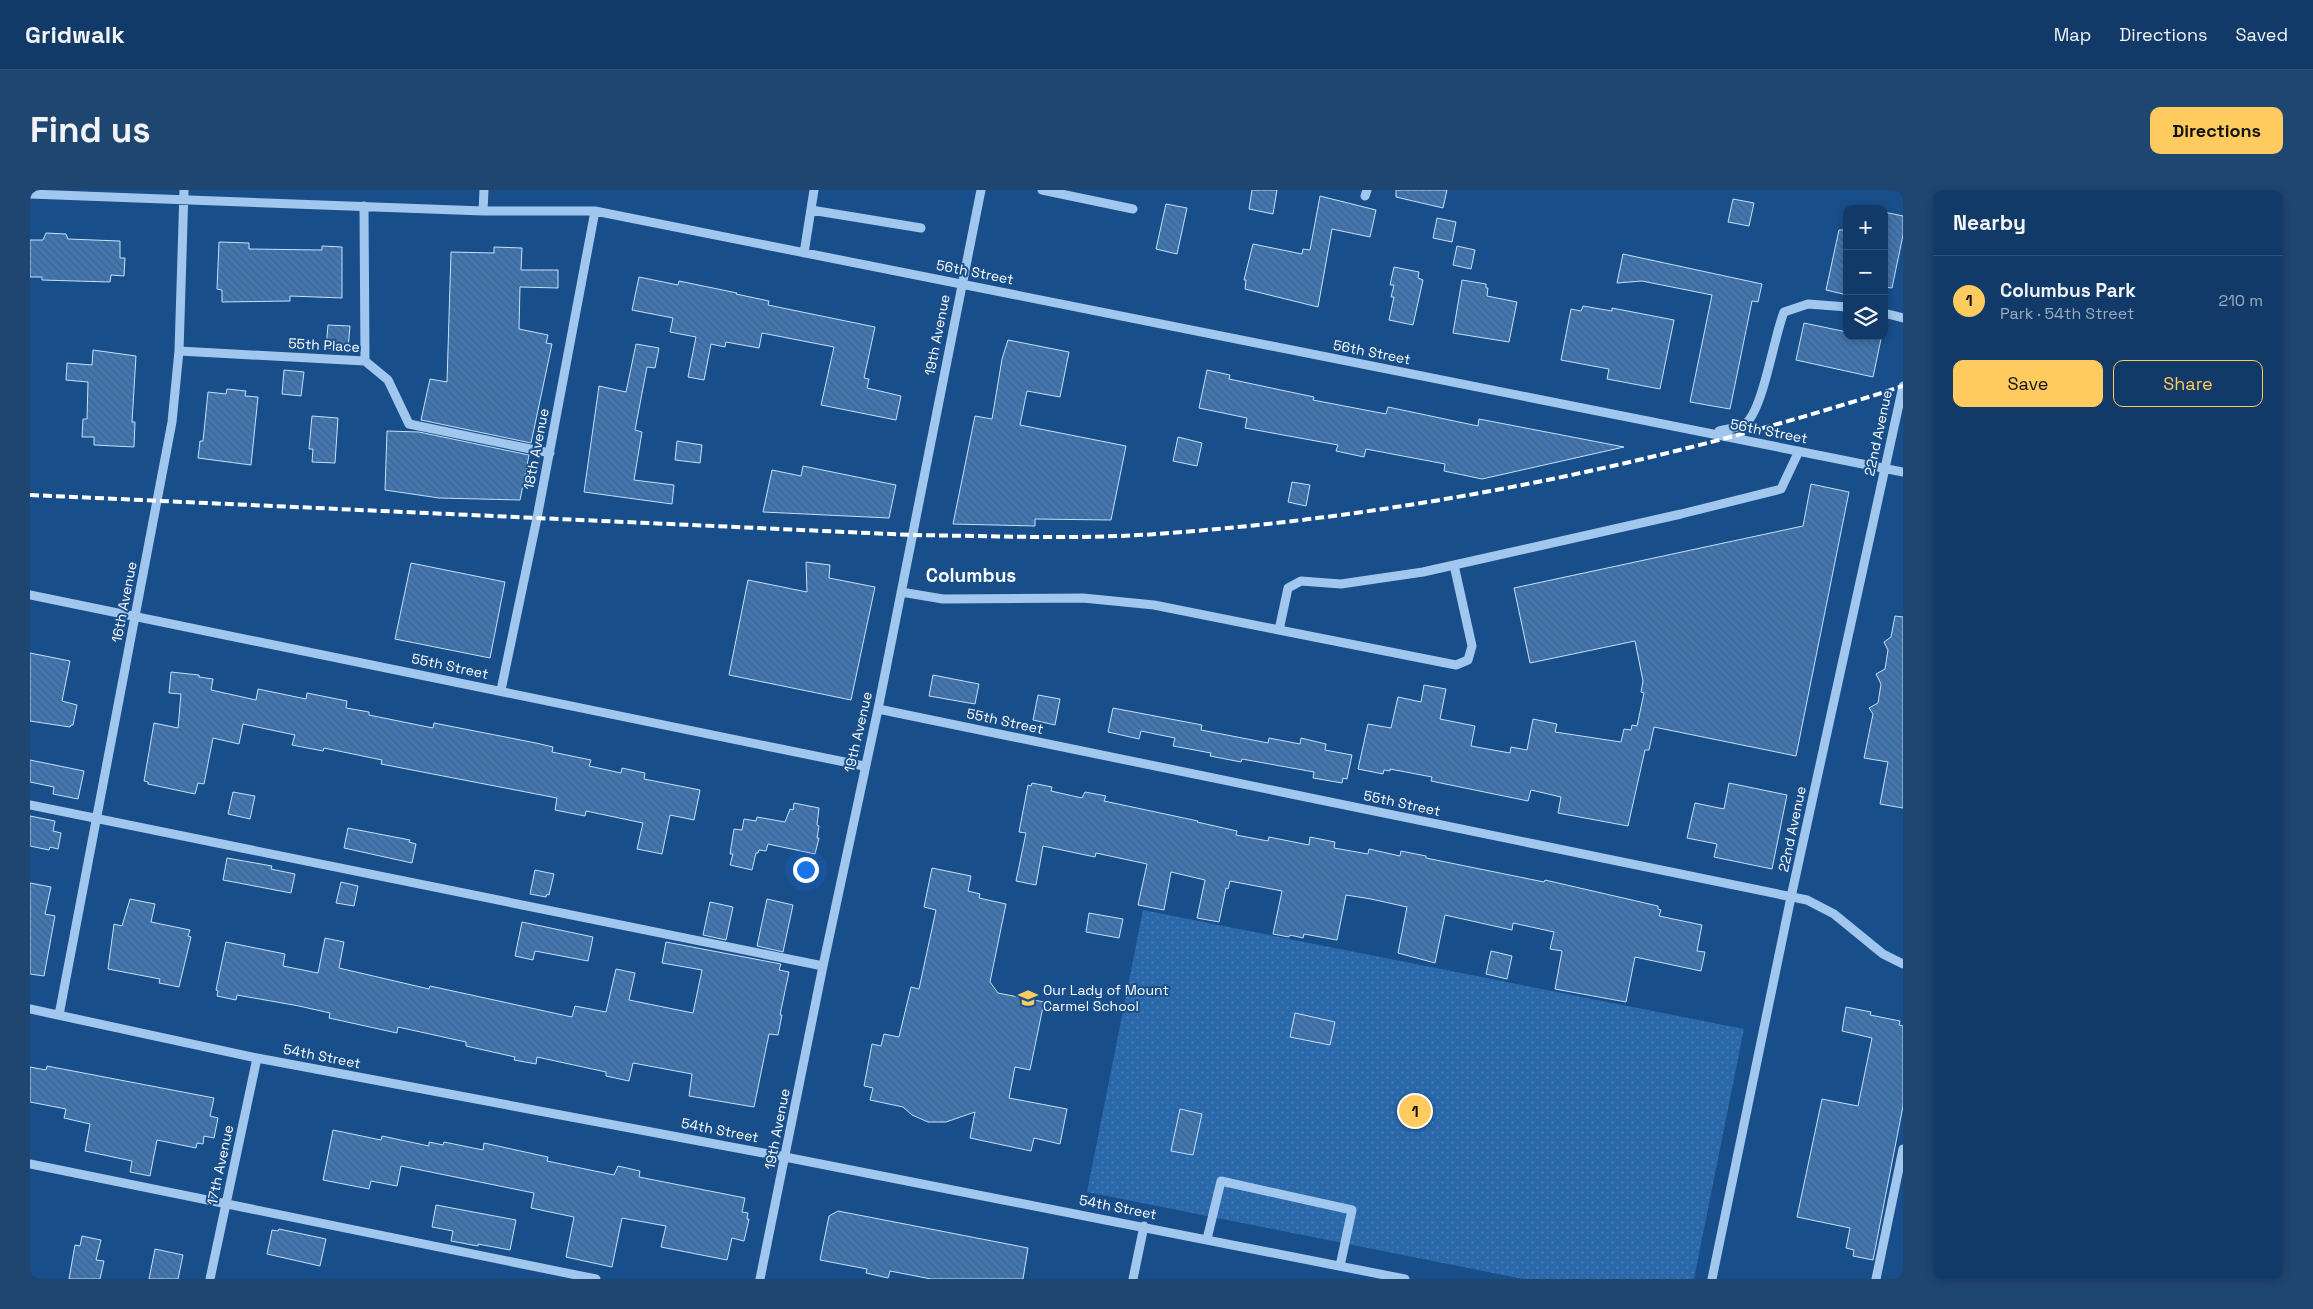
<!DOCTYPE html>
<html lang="en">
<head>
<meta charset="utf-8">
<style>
	:root { --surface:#123a68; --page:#1f4571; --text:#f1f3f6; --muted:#9cadc0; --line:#31547c; --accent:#ffca5e }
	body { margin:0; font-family:"Space Grotesk",sans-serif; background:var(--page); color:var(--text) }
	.controls { position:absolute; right:15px; top:15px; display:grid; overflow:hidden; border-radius:10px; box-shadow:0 2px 8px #0003 }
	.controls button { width:45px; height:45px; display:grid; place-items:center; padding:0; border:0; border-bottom:1px solid var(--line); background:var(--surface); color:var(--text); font:25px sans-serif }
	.you { position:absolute; left:775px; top:679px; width:18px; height:18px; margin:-12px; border:4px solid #fff; border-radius:50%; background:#1a73e8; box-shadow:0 0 0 8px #1a73e833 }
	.badge { display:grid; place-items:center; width:32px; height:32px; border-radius:50%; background:var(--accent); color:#111; font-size:16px; font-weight:700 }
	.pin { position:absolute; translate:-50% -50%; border:2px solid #fff; box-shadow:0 1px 5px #0006 }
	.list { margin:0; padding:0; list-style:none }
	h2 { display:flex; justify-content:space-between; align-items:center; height:65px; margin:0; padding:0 20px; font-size:21px }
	h2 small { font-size:16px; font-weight:400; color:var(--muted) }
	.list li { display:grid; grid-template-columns:32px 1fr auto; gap:15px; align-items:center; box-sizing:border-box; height:90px; padding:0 20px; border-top:1px solid var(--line) }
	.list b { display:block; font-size:19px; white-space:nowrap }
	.list p { margin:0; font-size:16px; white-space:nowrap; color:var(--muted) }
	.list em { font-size:16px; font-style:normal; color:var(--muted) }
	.actions { display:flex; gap:10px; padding:15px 20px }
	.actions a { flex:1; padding:11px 0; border:1px solid var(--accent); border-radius:10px; text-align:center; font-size:18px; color:var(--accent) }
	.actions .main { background:var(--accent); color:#111 }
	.icon { flex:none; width:28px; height:28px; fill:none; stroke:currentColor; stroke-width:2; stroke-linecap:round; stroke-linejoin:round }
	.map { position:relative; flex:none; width:1873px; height:1089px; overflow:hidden; border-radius:10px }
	header { display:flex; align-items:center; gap:30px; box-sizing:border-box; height:70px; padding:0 25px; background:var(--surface); border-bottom:1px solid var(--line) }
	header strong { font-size:24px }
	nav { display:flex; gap:28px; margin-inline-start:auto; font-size:18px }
	.intro { display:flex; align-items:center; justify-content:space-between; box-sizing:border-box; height:120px; padding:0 30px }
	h1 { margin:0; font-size:35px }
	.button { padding:12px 22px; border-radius:10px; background:var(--accent); color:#111; font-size:18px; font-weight:700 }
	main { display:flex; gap:30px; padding:0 30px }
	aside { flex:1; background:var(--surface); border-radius:10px; box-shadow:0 2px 8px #0003 }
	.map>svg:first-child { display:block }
	.park { fill:url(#park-dots) }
	.building { fill:url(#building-back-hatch); stroke:#c7e0fa }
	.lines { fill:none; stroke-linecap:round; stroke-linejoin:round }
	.minor { stroke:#a1c7ee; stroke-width:9 }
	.rail { stroke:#fff; stroke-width:4; stroke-dasharray:9 4; stroke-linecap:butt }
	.labels { text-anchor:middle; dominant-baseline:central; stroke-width:4; stroke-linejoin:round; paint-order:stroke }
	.street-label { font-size:14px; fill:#fff; stroke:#184e8a }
	.poi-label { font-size:14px; fill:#fff; stroke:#184e8a; text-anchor:start }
	.district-label { font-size:19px; font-weight:bold; fill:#fff; stroke:#184e8a }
</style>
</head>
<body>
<header>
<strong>Gridwalk</strong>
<nav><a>Map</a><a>Directions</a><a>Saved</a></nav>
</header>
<div class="intro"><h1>Find us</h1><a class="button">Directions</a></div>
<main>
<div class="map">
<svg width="1873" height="1089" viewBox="0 0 1873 1089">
	<defs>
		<pattern id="park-dots" width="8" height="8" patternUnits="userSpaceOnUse" patternTransform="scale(1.25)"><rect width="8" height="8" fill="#2a68a9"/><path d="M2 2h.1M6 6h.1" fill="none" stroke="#4a7fb6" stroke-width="1.8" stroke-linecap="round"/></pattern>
		<pattern id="building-back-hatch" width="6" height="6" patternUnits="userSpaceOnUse" patternTransform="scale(1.25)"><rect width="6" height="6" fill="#4077b3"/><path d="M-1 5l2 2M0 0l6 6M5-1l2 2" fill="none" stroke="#466280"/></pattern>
	</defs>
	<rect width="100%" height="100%" fill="#184e8a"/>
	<!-- park -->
	<path class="park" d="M 1113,720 L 1714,839 L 1664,1089 L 1493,1089 L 1057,1002 Z"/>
	<!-- building -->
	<path class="building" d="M 1222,0 L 1247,0 L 1243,24 L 1219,19 Z
		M 1366,0 L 1417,0 L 1413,18 L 1366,7 Z
		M 1290,6 L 1346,20 L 1340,47 L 1302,39 L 1288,117 L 1215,99 L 1216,90 L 1214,90 L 1223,54 L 1272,64 L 1273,59 L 1280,60 Z
		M 1703,9 L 1724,13 L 1719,36 L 1698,32 Z
		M 1136,14 L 1157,18 L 1147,64 L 1126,59 Z
		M 1854,22 L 1873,26 L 1873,45 L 1862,98 L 1854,97 Z
		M 1407,28 L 1426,32 L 1422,52 L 1403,48 Z
		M 1809,40 L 1817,40 L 1817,105 L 1796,100 Z
		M 16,43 L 36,44 L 38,49 L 90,51 L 90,68 L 95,68 L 94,86 L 81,85 L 80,92 L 12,90 L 12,87 L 0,87 L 0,50 L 13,50 Z
		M 189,52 L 219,53 L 219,59 L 292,60 L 292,56 L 312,57 L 312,108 L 260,106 L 260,111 L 192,112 L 192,100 L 187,99 Z
		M 1427,56 L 1445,60 L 1441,79 L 1423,75 Z
		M 464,57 L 492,58 L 491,80 L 528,80 L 528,98 L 490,97 L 489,139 L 518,145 L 516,153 L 522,154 L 501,253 L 391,230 L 400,189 L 417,192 L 421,62 L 464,63 Z
		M 1593,64 L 1732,94 L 1728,112 L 1722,111 L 1700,219 L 1660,212 L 1682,105 L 1612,91 L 1587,93 Z
		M 1364,77 L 1389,82 L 1388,88 L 1393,90 L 1383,135 L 1359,130 L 1364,107 L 1361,107 L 1364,95 L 1360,95 Z
		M 609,87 L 648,95 L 649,91 L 707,103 L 706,104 L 739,111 L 738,115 L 845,137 L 834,188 L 839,189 L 837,198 L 871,206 L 866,230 L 791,215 L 804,157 L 732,143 L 729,158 L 696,152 L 695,157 L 681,154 L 674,190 L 658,187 L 666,147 L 640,142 L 643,128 L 602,120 Z
		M 1432,90 L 1456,94 L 1456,98 L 1458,98 L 1457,106 L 1487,112 L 1479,152 L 1423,143 Z
		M 1553,116 L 1582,121 L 1582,118 L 1644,130 L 1630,199 L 1577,189 L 1579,179 L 1531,170 L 1541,119 L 1551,121 Z
		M 1774,133 L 1817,142 L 1817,146 L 1838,146 L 1851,149 L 1843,187 L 1766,170 Z
		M 298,135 L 320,136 L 318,159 L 296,158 Z
		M 978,150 L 1039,162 L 1030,207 L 997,201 L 990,235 L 1096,256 L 1081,330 L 1005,329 L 1005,336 L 923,334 L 945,226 L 962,229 L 972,169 Z
		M 606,154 L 629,158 L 625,178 L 617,177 L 605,240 L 612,242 L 604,290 L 644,295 L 642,314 L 554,302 L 569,196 L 596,202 Z
		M 63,160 L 106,166 L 102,232 L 105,232 L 104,257 L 64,255 L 64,247 L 52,247 L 53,229 L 57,229 L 58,192 L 36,190 L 37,173 L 62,175 Z
		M 254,180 L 274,182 L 271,206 L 252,204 Z
		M 1177,180 L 1200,185 L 1199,189 L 1284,207 L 1283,210 L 1356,224 L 1358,217 L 1448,236 L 1449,229 L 1594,257 L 1452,289 L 1414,281 L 1415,274 L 1336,259 L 1334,267 L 1306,261 L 1308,255 L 1215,238 L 1217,228 L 1169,218 Z
		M 197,199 L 216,201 L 215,206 L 228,207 L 221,275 L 168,268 L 170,251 L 173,251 L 178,202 L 196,204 Z
		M 282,226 L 308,228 L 305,273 L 282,272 L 283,259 L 279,259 Z
		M 357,241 L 389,242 L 499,265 L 490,310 L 409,308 L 355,300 Z
		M 1148,247 L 1172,253 L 1167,276 L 1143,271 Z
		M 647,251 L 672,255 L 670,273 L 645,270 Z
		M 773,276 L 866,295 L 859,328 L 733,322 L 742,280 L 771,286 Z
		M 1262,292 L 1280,295 L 1276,316 L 1258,312 Z
		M 1781,294 L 1819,302 L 1766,566 L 1624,537 L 1619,560 L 1615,560 L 1598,636 L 1528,623 L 1531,607 L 1501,600 L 1498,611 L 1401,591 L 1402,587 L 1360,579 L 1360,581 L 1354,580 L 1353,584 L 1328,579 L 1338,534 L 1361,538 L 1368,507 L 1391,512 L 1394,495 L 1416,499 L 1410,529 L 1445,536 L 1441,556 L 1480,563 L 1481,557 L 1497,560 L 1503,529 L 1527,534 L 1525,542 L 1591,552 L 1594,539 L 1601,540 L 1602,535 L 1607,536 L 1614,503 L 1611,502 L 1613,491 L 1605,451 L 1500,473 L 1484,398 L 1773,336 Z
		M 776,372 L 800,375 L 799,388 L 845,397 L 821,510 L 699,485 L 718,390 L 777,402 Z
		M 381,373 L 475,392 L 460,468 L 365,449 Z
		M 1865,426 L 1873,427 L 1873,618 L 1850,614 L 1858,572 L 1834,568 L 1843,524 L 1839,518 L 1848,513 L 1851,494 L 1846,484 L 1855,479 L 1858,460 L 1854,452 L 1861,447 Z
		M 0,463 L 40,471 L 32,511 L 47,515 L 43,535 L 41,535 L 40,537 L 0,531 Z
		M 141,482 L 169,485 L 169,487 L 183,489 L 181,500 L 226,510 L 228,499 L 276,509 L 277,503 L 317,511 L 316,518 L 339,522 L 339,525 L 403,538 L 404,533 L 506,553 L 523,557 L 522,562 L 561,570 L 559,576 L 591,583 L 592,578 L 615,583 L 614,589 L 670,600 L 664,630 L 640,625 L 632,664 L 607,659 L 613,633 L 556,621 L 555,626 L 525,620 L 527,608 L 351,574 L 352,570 L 294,558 L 293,561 L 262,555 L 265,545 L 213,534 L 209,554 L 183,548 L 174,594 L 168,593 L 165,604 L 118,594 L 118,592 L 114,591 L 124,533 L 148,538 L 151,504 L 139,503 Z
		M 903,485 L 949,494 L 945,514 L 899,506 Z
		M 1008,505 L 1030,509 L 1025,535 L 1003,530 Z
		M 1083,518 L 1172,535 L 1171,540 L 1238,553 L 1239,548 L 1270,554 L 1271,548 L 1296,554 L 1295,560 L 1322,565 L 1317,589 L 1313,588 L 1312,593 L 1283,588 L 1284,582 L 1212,569 L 1211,572 L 1180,566 L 1181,563 L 1143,556 L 1145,548 L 1111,541 L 1109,549 L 1078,542 Z
		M 0,570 L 54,581 L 48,609 L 23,604 L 24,597 L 0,592 Z
		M 1002,593 L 1022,597 L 1021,601 L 1052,608 L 1055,602 L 1076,606 L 1074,611 L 1168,631 L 1167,632 L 1207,641 L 1206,645 L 1238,651 L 1239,647 L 1279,655 L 1280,647 L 1305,652 L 1304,658 L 1338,664 L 1339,659 L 1370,666 L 1371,661 L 1396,666 L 1396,668 L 1514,692 L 1515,690 L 1628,716 L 1628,719 L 1631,720 L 1629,726 L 1672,735 L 1667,761 L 1675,762 L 1671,781 L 1605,767 L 1596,812 L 1525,799 L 1532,761 L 1520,759 L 1524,742 L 1483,733 L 1482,740 L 1415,725 L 1405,773 L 1368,763 L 1377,717 L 1341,709 L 1316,705 L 1307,750 L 1274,744 L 1273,748 L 1260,745 L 1259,747 L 1243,744 L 1252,701 L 1200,691 L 1198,699 L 1196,698 L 1189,732 L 1167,728 L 1175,690 L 1141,682 L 1134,720 L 1108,715 L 1117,674 L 1066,663 L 1065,667 L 1013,656 L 1006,695 L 986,691 L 996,643 L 989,642 L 998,595 L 1001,596 Z
		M 1699,593 L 1757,605 L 1742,679 L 1684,667 L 1687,654 L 1657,648 L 1665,613 L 1694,619 Z
		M 203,602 L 225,606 L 220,629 L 198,624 Z
		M 764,613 L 789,618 L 787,635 L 789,636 L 787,648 L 789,648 L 785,664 L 738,654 L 736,661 L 729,660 L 728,663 L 726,663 L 722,680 L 700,675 L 703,664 L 700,664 L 704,639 L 712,640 L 714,629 L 726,631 L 727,627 L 755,632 L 760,619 L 763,620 Z
		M 0,626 L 25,631 L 23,641 L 31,643 L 28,659 L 20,657 L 19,660 L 0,656 Z
		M 318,638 L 380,650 L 379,652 L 386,654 L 382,673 L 314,658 Z
		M 197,668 L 242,676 L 241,679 L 265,684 L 261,703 L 193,690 Z
		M 902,678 L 941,686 L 938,701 L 950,704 L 949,708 L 976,714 L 960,792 L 968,803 L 1014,812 L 1000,880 L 985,877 L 979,908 L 1037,919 L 1030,954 L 1004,948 L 1001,961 L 940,948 L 945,922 L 916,932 L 898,932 L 882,925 L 873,917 L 840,910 L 843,898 L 834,896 L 842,854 L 851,856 L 854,844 L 869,847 L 881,797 L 889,799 L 906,720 L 894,717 Z
		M 505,680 L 524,684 L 519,705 L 517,704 L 516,707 L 500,704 Z
		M 311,692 L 328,696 L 324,716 L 306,713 Z
		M 0,693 L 21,697 L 15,724 L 25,726 L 14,786 L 0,784 Z
		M 100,709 L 125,714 L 121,732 L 160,740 L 158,746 L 161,747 L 149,797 L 129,793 L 130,789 L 78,779 L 84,734 L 92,736 Z
		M 737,709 L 763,715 L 753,762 L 727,756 Z
		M 680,712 L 703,717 L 696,750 L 673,745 Z
		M 1059,723 L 1093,729 L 1089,748 L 1056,742 Z
		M 492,732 L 563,747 L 558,771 L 505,761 L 503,770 L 485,766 Z
		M 295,748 L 314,752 L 309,778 L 399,799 L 400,796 L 542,827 L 545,816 L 576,822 L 586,779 L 605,783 L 599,810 L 663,823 L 672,780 L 632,773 L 636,752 L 751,774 L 749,780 L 759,782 L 750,825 L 752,825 L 748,845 L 739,844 L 724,917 L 659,906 L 662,884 L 603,873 L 599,891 L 576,886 L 576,882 L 507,867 L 506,874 L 484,870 L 485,867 L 436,856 L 436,852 L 368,837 L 367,843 L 299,828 L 300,823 L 269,816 L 207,805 L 206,810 L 187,806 L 188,801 L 186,800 L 196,752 L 255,764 L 253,776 L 288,783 Z
		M 1461,761 L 1482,766 L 1477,789 L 1456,784 Z
		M 1816,817 L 1841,822 L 1840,825 L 1870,831 L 1869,835 L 1873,836 L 1873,916 L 1843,1070 L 1823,1066 L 1824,1060 L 1816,1058 L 1820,1038 L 1767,1027 L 1792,909 L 1828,916 L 1842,848 L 1812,841 Z
		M 1265,823 L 1305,832 L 1300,855 L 1260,847 Z
		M 17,876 L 184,908 L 180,926 L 188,928 L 184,948 L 174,946 L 173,954 L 167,953 L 166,958 L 127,950 L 120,986 L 100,982 L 102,971 L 55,961 L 60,934 L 34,928 L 36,919 L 0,912 L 0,877 L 16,880 Z
		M 1150,919 L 1172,924 L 1163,965 L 1141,961 Z
		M 303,940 L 351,950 L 352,946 L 399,956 L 399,952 L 413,955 L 414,952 L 453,960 L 454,953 L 518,967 L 517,971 L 584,985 L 588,976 L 610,981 L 609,987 L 715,1008 L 712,1022 L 718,1023 L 717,1029 L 719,1029 L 714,1051 L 702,1048 L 697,1070 L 631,1057 L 636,1036 L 592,1028 L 582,1077 L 536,1067 L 544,1027 L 501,1018 L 504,1003 L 371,976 L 367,996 L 341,991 L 339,999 L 293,990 Z
		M 406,1015 L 486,1030 L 480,1060 L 448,1054 L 448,1056 L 421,1051 L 423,1041 L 402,1037 Z
		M 808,1021 L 998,1058 L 993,1089 L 901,1089 L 860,1081 L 858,1088 L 836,1083 L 837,1079 L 790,1070 L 799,1026 Z
		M 249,1039 L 296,1049 L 290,1076 L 237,1064 L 242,1040 L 248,1041 Z
		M 52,1046 L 71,1050 L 66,1070 L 74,1071 L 70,1089 L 39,1089 L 45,1055 L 50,1056 Z
		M 125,1059 L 153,1065 L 148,1089 L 119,1089 Z"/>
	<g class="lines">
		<!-- minor -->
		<path class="minor" d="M 1012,0 L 1103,19
			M 0,4 L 453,21 L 565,21 L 1873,282
			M 1335,6 L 1337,0
			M 334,16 L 335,171
			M 781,20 L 891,38
			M 453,21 L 454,0
			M 774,63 L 784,0
			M 1854,123 L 1873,128
			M 149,161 L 335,171 L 358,190 L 379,234 L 520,263
			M 1687,245 L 1689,241 C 1696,239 1709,238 1715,234 C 1733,221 1744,146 1754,122 L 1778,114 L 1817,117
			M 871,402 L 913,409 L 1053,408 L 1124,415 L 1249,440 L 1258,398 L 1271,391 L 1311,394 L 1393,382 L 1651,324 L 1751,299 L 1769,261
			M 0,405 L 834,576
			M 1249,440 L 1426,475 L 1438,470 L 1442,456 L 1424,375
			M 471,500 L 507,328 L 565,21
			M 848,519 L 1777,710 L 1804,724 L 1853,764 L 1873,774
			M 0,615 L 793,776
			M 0,819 L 227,868 L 755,967 L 1375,1089
			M 29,825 L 142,232 L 149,161 L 154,0
			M 0,974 L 566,1089
			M 1177,1049 L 1191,991 L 1322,1020 L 1310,1076
			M 180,1089 L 227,868
			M 730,1089 L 793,776 L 848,519 L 951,0
			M 1103,1089 L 1114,1036
			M 1682,1089 L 1761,707 L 1873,196
			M 1846,1089 L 1873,959"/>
		<!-- rail -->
		<path class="rail" d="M 0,305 L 882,345 C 968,346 1055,350 1140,343 C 1389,324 1636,273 1873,196"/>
	</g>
	<!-- icons -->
	<defs>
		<symbol id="school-bare" viewBox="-9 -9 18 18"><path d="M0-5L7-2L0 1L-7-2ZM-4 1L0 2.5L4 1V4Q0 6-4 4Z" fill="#ffca5e" stroke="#184e8a" stroke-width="2.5" paint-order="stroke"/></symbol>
	</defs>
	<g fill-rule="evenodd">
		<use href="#school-bare" x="984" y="794" width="28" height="28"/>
	</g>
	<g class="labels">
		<!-- street labels -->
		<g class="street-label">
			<text transform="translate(945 82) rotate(11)">56th Street</text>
			<text transform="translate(907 145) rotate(-79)">19th Avenue</text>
			<text transform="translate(294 155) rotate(3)">55th Place</text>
			<text transform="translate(1342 162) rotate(11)">56th Street</text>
			<text transform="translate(1739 241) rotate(11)">56th Street</text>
			<text transform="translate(1848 243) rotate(-78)">22nd Avenue</text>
			<text transform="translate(506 259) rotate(-79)">18th Avenue</text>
			<text transform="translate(94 412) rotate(-79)">16th Avenue</text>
			<text transform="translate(420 476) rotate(12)">55th Street</text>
			<text transform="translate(975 531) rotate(12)">55th Street</text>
			<text transform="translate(828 542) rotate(-77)">19th Avenue</text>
			<text transform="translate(1372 613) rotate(12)">55th Street</text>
			<text transform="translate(1762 639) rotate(-78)">22nd Avenue</text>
			<text transform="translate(292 866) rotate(11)">54th Street</text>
			<text transform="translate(747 939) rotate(-79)">19th Avenue</text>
			<text transform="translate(690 940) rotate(11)">54th Street</text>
			<text transform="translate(190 975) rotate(-78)">17th Avenue</text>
			<text transform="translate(1088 1017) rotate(11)">54th Street</text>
		</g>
		<!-- poi labels -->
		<g class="poi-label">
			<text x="1013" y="800">Our Lady of Mount<tspan x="1013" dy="16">Carmel School</tspan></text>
		</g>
		<!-- district labels -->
		<g class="district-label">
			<text x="941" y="385">Columbus</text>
		</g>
	</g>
</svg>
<div class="controls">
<button>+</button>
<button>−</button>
<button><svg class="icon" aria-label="layers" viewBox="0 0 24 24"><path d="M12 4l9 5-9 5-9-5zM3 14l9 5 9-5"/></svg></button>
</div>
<div class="you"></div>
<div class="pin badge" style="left:1385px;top:921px">1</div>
</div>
<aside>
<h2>Nearby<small></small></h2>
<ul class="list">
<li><span class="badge">1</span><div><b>Columbus Park</b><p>Park · 54th Street</p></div><em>210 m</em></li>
</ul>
<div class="actions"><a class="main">Save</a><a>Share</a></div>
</aside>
</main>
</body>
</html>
